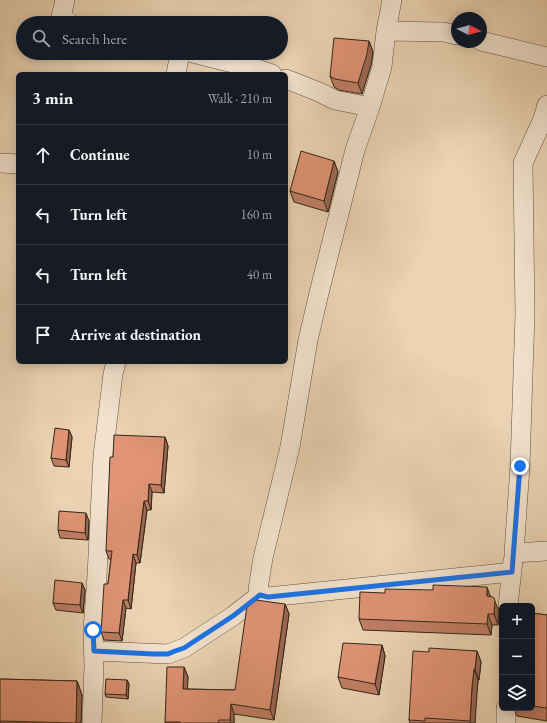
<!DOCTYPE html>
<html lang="en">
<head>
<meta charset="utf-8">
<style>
	:root { --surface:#171b24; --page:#242831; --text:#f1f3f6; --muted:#9ea1a6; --line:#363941 }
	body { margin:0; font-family:"EB Garamond",serif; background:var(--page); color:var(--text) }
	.controls { position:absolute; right:12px; bottom:12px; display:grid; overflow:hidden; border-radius:6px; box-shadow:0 2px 10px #0003 }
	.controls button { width:36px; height:36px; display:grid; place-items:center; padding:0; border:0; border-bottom:1px solid var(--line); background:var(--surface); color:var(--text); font:20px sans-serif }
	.compass { position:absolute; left:451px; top:12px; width:36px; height:36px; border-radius:50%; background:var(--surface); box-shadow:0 2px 10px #0003; rotate:96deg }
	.stop { position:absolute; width:12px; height:12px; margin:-9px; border:3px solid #1a73e8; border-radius:50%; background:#fff }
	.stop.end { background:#1a73e8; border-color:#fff; box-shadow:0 1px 4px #0008 }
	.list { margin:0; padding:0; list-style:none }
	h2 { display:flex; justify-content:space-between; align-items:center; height:52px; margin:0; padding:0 16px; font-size:17px }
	h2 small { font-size:13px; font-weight:400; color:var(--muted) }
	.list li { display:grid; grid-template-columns:26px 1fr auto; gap:12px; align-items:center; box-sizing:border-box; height:60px; padding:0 16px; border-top:1px solid var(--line) }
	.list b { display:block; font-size:15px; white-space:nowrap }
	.list em { font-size:13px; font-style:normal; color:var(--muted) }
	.icon { flex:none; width:22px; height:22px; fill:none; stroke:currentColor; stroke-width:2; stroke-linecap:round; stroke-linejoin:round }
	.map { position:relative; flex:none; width:547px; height:723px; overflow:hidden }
	.search { position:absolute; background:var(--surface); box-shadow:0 2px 10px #0003; left:16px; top:16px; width:272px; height:44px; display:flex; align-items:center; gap:10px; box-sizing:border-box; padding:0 14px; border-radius:22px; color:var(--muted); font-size:15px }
	.panel { position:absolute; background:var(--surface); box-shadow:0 2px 10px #0003; left:16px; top:72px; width:272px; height:292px; border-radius:6px }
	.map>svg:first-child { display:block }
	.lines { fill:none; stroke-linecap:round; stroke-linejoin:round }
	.minor-casing { stroke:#5f5240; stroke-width:20 }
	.minor { stroke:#f2e2ce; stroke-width:19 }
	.wall { fill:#c17e65; stroke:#30271a }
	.shaded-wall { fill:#9d6752; stroke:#30271a }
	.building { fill:#e09375; stroke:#30271a }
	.route { stroke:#1a73e8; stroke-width:5 }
</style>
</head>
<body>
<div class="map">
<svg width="547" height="723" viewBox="0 0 547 723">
	<rect width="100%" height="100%" fill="#ebd3b3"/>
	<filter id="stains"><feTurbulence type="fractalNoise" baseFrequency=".005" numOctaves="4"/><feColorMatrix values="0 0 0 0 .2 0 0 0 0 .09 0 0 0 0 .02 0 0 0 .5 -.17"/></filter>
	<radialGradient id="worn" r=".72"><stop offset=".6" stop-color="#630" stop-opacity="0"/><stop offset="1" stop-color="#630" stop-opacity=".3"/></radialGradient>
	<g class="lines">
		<defs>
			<path id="minor" d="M 65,0 L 61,17 L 70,23
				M 392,0 L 386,31 L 382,67 L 370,107 L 355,150 L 319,293 L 308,340 L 290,447 L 263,558 L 258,589 L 260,595 L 268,597 L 512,572
				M 386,31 L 443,32 L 457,35
				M 481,41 L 547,57
				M 193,53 L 257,69 L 272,74
				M 176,74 L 180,53
				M 286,79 L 319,92 L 335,100 L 370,107
				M 547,105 L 543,119 L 523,163 L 525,314 L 520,466 L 514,553 L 547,551
				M 0,163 L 18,164
				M 508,606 L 513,560
				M 93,651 L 168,654 L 184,648 L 233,616 L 260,595
				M 506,708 L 506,723
				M 92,723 L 94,665 L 93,630 L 97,576 L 103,456 L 113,374 L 116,362"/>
		</defs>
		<!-- minor casing -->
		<use href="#minor" class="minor-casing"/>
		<!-- minor -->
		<use href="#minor" class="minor"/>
	</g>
	<!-- wall -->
	<path class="wall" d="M 369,41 L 373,52 L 371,65 L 362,94 L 339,90 L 334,87 L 330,76 Z
		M 334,161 L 338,172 L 328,212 L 294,202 L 290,191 Z
		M 69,430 L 72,437 L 69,467 L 54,466 L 51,458 Z
		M 165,437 L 168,446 L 164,493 L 152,492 L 151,510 L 147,510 L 140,563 L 136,563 L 131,609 L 126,608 L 122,641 L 104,640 L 101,632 L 108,584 L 111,559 L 109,559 L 106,551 Z
		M 89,521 L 88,540 L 60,538 L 58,530 Z
		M 82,583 L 85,590 L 83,613 L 56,610 L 53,603 Z
		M 491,597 L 499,611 L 498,625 L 492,625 L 491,635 L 363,630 L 359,619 Z
		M 285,604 L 289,614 L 274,720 L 234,714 L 234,723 L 165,723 L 165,722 L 184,667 L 188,677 L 187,689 L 235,690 Z
		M 532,613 L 547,615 L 547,721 L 517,716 L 514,708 L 532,708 Z
		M 382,645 L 385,656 L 379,695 L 342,688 L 338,677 Z
		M 477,651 L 481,662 L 479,680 L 478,680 L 476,698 L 475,723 L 410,723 L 409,720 L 429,652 Z
		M 0,679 L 77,681 L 82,695 L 81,723 L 0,723 Z
		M 127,680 L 129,684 L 128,699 L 106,697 L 105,694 Z"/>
	<!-- shaded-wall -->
	<path class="shaded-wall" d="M 369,41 L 373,52 L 371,65 L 362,94 L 358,83 Z
		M 334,161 L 338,172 L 328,212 L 324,201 Z
		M 69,430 L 72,437 L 69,467 L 66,460 Z
		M 165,437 L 168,446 L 164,493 L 161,485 Z
		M 149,484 L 152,492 L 151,510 L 148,501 Z
		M 144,501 L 147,510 L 140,563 L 137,555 Z
		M 86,513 L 89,521 L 88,540 L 85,533 Z
		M 133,554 L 136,563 L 131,609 L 128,600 Z
		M 82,583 L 85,590 L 83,613 L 80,605 Z
		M 487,587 L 491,598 L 487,596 Z
		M 493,597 L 499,611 L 498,625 L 494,614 Z
		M 123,600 L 126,608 L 122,641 L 119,633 Z
		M 285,604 L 289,614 L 274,720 L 270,710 Z
		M 488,614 L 492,625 L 491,635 L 487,624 Z
		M 382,645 L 385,656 L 379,695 L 375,684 Z
		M 477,651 L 481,662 L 479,680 L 475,669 Z
		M 184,667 L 188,677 L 187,698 L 183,689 Z
		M 474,669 L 478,680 L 475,723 L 471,723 L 470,721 L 472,687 Z
		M 127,680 L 129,684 L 128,699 L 126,695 Z
		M 77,681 L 82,695 L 81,723 L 76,723 Z
		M 231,704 L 234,714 L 234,723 L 231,723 L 230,720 Z"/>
	<!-- building -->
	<path class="building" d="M 334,38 L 369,41 L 367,54 L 358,83 L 335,79 L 330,76 Z
		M 301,151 L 334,161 L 324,201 L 290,191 Z
		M 55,428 L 69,430 L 66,460 L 51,458 Z
		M 114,435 L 165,437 L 161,485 L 149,484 L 148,501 L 144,501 L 137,555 L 133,554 L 128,600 L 123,600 L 119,633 L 101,632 L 104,584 L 108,584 L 112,551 L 106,551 L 110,457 L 113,457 Z
		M 59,511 L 86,513 L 85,533 L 58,530 Z
		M 55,580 L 82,583 L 80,605 L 53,603 Z
		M 433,585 L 487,587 L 487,596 L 493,597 L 495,600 L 494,614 L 488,614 L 487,624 L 359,619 L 360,592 L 385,593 L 385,589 L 433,590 Z
		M 256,600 L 285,604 L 270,710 L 231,704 L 230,720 L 219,720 L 218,723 L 180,723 L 180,722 L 165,722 L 167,667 L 184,667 L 183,689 L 235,690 L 247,606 Z
		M 532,613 L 547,615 L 547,708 L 532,706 Z
		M 343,643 L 382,645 L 375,684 L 338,677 Z
		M 429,648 L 477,651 L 475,669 L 474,669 L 472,687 L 470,721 L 425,718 L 425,721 L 409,720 L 413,651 L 429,652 Z
		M 0,679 L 77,681 L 76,723 L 0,721 Z
		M 106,679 L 127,680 L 126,695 L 105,694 Z"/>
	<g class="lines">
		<!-- route -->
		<path class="route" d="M 93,630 L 94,651 L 153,654 L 168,654 L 175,651 L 184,648 L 233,616 L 260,595 L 268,597 L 512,572 L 520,466"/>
	</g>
	<rect width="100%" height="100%" filter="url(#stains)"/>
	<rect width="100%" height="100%" fill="url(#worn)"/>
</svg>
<div class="controls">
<button>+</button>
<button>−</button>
<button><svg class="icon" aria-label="layers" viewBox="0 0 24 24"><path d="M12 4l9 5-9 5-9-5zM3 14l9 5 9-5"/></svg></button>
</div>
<svg class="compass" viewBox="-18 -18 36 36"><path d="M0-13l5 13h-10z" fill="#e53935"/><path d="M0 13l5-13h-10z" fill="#9ea1a6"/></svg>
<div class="stop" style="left:93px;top:630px"></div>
<div class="stop end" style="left:520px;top:466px"></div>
<div class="search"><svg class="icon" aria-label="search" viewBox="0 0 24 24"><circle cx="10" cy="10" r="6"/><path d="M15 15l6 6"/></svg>Search here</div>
<section class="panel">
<h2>3 min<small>Walk · 210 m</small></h2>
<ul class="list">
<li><svg class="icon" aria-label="ahead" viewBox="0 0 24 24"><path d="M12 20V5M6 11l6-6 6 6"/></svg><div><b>Continue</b></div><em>10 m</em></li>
<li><svg class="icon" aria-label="left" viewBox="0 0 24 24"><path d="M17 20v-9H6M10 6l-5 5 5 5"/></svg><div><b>Turn left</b></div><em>160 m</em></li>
<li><svg class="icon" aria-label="left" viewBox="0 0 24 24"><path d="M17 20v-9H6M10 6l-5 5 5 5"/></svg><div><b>Turn left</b></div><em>40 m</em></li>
<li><svg class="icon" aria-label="arrive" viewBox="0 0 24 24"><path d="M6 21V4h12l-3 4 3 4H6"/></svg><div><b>Arrive at destination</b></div></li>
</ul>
</section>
</div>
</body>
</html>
